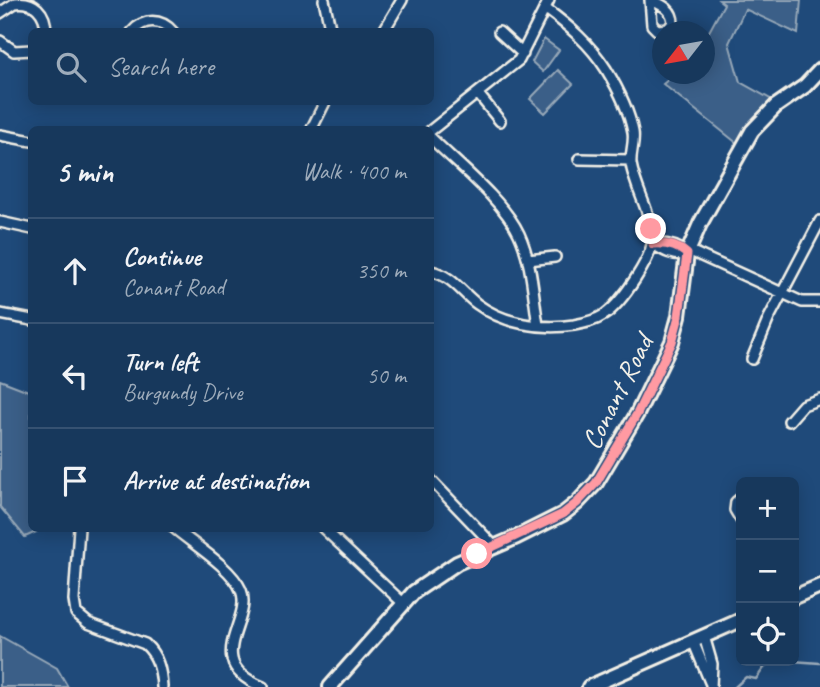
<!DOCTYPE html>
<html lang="en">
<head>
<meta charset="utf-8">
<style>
	:root { --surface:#17385c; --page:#244365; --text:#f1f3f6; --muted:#9eacbb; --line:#365272 }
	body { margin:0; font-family:Caveat,sans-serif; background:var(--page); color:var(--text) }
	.controls { position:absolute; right:21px; bottom:21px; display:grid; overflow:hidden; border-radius:10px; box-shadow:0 4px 18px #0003 }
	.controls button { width:63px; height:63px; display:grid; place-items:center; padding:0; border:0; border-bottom:2px solid var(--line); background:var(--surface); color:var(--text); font:35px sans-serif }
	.compass { position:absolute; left:652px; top:21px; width:63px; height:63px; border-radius:50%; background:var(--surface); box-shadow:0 4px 18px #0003; rotate:239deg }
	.stop { position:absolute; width:21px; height:21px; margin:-16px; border:5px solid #ff9aa2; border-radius:50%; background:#fff }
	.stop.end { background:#ff9aa2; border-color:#fff; box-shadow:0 2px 7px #0008 }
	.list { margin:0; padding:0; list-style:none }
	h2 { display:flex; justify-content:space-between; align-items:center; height:91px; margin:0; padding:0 28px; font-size:30px }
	h2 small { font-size:23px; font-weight:400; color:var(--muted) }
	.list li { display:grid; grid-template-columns:46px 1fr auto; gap:21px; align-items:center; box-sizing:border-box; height:105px; padding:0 28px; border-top:2px solid var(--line) }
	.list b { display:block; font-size:26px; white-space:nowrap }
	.list p { margin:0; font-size:23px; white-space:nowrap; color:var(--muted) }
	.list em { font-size:23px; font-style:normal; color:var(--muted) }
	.icon { flex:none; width:38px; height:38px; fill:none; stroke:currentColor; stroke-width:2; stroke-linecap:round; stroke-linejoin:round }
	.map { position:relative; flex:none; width:820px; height:687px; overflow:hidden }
	.search { position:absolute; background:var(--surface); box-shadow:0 4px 18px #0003; left:28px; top:28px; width:406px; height:77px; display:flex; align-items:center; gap:18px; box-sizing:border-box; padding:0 24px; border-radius:10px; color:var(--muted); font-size:26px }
	.panel { position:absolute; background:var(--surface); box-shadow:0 4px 18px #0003; left:28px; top:126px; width:406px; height:406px; border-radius:10px }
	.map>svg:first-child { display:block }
	.green { fill:#3a5f88; stroke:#97a8b8; stroke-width:2 }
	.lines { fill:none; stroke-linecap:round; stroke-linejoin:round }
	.stream { stroke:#9cacbb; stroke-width:2.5 }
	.minor-casing { stroke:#f4f1e8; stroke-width:14 }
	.tertiary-casing { stroke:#f4f1e8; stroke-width:18 }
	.secondary-casing { stroke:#f4f1e8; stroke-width:18 }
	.minor { stroke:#1f4a7a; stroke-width:9 }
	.tertiary { stroke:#1f4a7a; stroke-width:12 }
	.secondary { stroke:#1f4a7a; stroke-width:12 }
	.route { stroke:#ff9aa2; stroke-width:9 }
	.labels { text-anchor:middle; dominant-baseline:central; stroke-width:6; stroke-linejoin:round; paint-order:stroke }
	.street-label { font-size:28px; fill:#f4f1e8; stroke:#1f4a7a }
</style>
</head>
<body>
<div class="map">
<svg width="820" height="687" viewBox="0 0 820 687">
	<rect width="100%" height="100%" fill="#1f4a7a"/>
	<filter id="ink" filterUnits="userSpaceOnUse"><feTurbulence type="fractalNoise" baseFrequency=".0143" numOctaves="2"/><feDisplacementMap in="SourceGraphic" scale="14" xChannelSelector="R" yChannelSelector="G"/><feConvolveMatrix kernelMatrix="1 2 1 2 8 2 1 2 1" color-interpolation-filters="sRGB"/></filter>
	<g filter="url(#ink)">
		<!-- green -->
		<path class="green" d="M 719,0 L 801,0 L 798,34 L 745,9 L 729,43 L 740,82 L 774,101 L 747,127 L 738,144 L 663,84 L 675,74 L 704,74 L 705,39 L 724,4 Z
			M 544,39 L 559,50 L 543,72 L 532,62 Z
			M 558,70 L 573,84 L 545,113 L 530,99 Z
			M 0,380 L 31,392 L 32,528 L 43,529 L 25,537 L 0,507 Z
			M 0,636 L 57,668 L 68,687 L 0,687 Z"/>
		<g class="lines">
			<!-- stream -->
			<path class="stream" d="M 792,661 L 820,663
				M 735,687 L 746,677 L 756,679 L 769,661"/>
			<defs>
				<path id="minor" d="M 324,0 L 331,32
					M 650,0 L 652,25 L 657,30 L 668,29 L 673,23 C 673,9 662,5 651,0
					M 0,13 L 15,3 C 34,0 46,12 46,32
					M 132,32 C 144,18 161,18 173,32
					M 383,32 L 402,0
					M 499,32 L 523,54
					M 0,41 L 14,51 L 32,50
					M 478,94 L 500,121
					M 311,130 L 325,102
					M 430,131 L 519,60 L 549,0
					M 0,135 L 32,141
					M 430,137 C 457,164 503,200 519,234 C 532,262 533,295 538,325
					M 579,159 L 631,160
					M 0,222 L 32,229
					M 653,244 C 664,251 674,257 687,254
					M 653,244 C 666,243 677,245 687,254
					M 688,250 L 802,302 L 820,302
					M 528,260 L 555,257
					M 430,271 C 452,275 461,292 477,304 C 504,324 542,330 574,325 C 585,323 595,321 604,315 C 621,304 655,255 653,235 C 650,211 635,188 631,164 C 630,153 635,143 633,132 C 629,110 617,87 606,69 C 590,44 569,26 546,9
					M 0,314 L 32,320
					M 752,359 L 769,318 L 820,221
					M 789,421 L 803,405 L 820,399
					M 430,479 L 495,547
					M 741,498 L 736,502 L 735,510 L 741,520
					M 79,528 L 74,600 L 76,613 L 88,623 L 145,644 C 158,656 161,670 162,687
					M 174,528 C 193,544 232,568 241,590 C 254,621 199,662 263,687
					M 323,528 L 403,603
					M 704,636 L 712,664 L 711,687
					M 693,641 L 710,682"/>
				<path id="tertiary" d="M 330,687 L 414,592 L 457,563 L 517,537 L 563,514 L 577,503 L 596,483 L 637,414 L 672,342 L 679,316 L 687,254 L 700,224 L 752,131 L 776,106 L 805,86 L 820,70"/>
				<path id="secondary" d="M 794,597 L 820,586
					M 589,687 L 741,620"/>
			</defs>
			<!-- minor casing -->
			<use href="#minor" class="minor-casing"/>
			<!-- tertiary casing -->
			<use href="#tertiary" class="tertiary-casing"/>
			<!-- secondary casing -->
			<use href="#secondary" class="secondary-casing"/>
			<!-- minor -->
			<use href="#minor" class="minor"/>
			<!-- tertiary -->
			<use href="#tertiary" class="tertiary"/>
			<!-- secondary -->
			<use href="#secondary" class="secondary"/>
		</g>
	</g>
	<g class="lines" filter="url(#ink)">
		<!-- route -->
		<path class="route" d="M 477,554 L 563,514 L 577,503 L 596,483 L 637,414 L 672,342 L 679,316 L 687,254 C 677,245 666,243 653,244 L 651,229"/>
	</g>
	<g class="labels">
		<!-- street labels -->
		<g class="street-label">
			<text transform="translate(617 392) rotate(-63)">Conant Road</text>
		</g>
	</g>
</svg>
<div class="controls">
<button>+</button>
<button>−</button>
<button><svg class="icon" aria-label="locate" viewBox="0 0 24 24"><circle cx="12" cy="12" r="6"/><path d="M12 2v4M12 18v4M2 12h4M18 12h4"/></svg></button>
</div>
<svg class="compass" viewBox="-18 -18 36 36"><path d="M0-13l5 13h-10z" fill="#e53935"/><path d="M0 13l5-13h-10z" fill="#9eacbb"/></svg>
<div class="stop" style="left:477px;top:554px"></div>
<div class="stop end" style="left:651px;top:229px"></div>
<div class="search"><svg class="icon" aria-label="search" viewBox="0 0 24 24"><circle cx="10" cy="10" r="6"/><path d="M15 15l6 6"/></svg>Search here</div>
<section class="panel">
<h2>5 min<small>Walk · 400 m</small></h2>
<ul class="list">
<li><svg class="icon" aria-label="ahead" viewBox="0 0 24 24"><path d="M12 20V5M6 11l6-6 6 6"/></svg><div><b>Continue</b><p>Conant Road</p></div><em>350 m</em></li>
<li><svg class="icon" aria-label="left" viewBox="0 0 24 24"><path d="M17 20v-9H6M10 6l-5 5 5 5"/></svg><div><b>Turn left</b><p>Burgundy Drive</p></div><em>50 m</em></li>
<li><svg class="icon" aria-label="arrive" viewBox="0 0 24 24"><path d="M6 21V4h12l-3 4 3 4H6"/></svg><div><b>Arrive at destination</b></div></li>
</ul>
</section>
</div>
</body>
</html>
